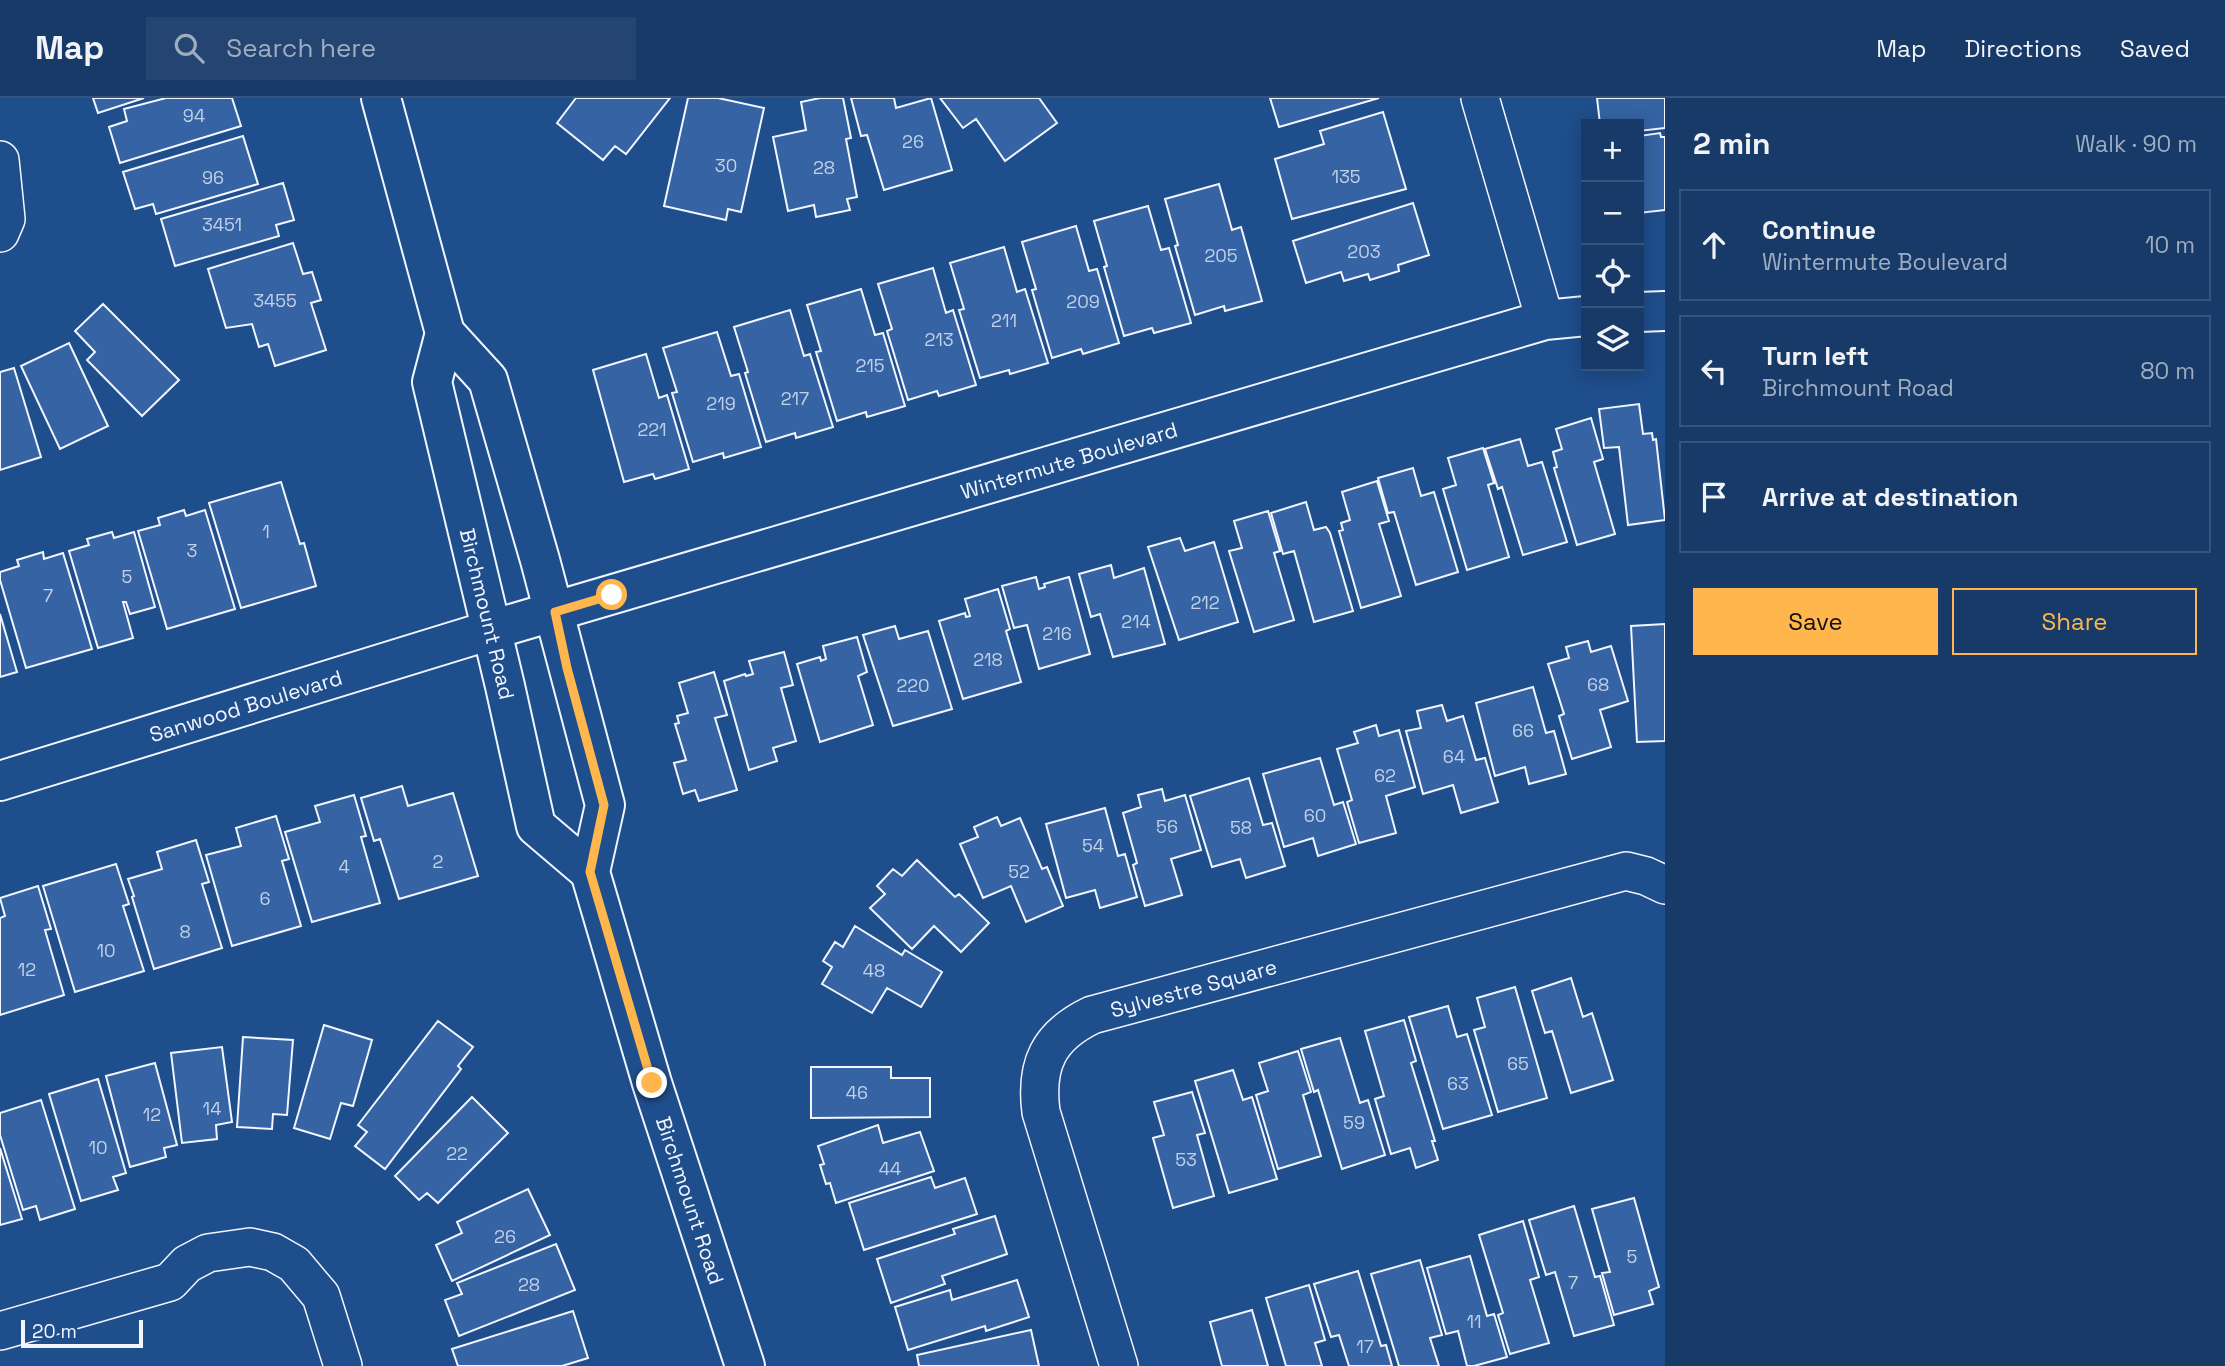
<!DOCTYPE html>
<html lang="en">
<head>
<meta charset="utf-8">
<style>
	:root { --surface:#173a69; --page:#244571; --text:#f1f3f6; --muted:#9eadc0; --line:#36547d; --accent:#ffb74d }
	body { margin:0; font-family:"Space Grotesk",sans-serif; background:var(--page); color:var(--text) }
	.controls { position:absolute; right:21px; top:21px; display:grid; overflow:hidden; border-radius:0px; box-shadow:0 4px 18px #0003 }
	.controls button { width:63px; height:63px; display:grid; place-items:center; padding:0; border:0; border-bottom:2px solid var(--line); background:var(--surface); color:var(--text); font:35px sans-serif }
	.scale { position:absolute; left:21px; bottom:18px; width:122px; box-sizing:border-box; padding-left:7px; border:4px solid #f2f6ff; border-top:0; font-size:19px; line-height:24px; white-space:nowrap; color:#f2f6ff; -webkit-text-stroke:5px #1f4e8c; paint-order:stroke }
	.stop { position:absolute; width:21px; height:21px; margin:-16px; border:5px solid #ffb74d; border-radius:50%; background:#fff }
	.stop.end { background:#ffb74d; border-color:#fff; box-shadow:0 2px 7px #0008 }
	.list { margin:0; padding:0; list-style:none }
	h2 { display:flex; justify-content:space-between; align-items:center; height:91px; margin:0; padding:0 28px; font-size:30px }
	h2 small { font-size:23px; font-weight:400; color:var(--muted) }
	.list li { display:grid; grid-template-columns:46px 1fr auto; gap:21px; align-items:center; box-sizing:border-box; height:112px; margin:0 14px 14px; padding:0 14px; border:2px solid var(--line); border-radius:0px }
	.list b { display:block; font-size:26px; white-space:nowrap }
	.list p { margin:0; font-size:23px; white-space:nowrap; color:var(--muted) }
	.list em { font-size:23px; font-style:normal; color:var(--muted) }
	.actions { display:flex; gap:14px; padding:21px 28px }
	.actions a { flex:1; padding:16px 0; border:2px solid var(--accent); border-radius:0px; text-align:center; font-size:24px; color:var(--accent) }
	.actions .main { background:var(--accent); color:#111 }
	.icon { flex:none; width:38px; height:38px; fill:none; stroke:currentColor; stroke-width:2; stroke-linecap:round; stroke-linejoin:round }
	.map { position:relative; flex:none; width:1665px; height:1268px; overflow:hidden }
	header { display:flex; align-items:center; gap:42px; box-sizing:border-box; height:98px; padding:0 35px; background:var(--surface); border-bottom:2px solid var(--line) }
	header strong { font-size:33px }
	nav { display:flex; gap:38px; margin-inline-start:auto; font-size:24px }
	.search { width:490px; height:63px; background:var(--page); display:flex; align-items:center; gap:18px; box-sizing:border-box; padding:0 24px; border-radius:0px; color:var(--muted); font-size:26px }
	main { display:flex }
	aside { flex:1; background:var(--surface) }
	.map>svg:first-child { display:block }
	.building { fill:#3563a3; stroke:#f2f6ff; stroke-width:2 }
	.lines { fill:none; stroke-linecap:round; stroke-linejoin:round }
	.street-casing { stroke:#f2f6ff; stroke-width:40 }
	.secondary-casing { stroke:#f2f6ff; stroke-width:42 }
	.street { stroke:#1f4e8c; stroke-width:37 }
	.secondary { stroke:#1f4e8c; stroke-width:38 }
	.route { stroke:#ffb74d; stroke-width:9 }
	.labels { text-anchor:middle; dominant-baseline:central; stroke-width:5; stroke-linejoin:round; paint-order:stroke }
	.number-label { font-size:18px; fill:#c3d1e8 }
	.street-label { font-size:21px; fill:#f2f6ff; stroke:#1f4e8c }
</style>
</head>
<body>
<header>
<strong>Map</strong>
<div class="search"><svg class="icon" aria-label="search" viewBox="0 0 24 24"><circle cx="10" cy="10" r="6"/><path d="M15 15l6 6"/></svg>Search here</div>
<nav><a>Map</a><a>Directions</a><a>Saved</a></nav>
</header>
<main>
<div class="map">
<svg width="1665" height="1268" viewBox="0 0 1665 1268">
	<rect width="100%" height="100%" fill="#1f4e8c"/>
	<!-- building -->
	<path class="building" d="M 93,0 L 144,0 L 98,15 Z
		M 166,0 L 232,0 L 241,28 L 120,65 L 109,29 L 127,23 L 124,11 Z
		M 576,0 L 670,0 L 626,56 L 615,48 L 603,62 L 557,25 Z
		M 688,0 L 718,0 L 764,10 L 741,114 L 728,111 L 726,122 L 664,108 Z
		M 820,0 L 843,0 L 851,40 L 846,41 L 857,99 L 847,101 L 850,112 L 816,119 L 814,107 L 788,113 L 773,39 L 806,32 L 801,4 Z
		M 851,0 L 894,0 L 896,10 L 931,0 L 952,72 L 884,92 L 867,37 L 861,38 Z
		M 940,0 L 1039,0 L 1057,25 L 1005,63 L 976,21 L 963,30 Z
		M 1270,0 L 1379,0 L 1279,29 Z
		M 1597,0 L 1665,0 L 1665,30 L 1639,33 L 1639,26 L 1600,26 Z
		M 1383,14 L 1406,91 L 1292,121 L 1275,61 L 1324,46 L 1320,33 Z
		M 1660,35 L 1661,39 L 1665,39 L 1665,112 L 1639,115 L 1639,38 Z
		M 243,38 L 258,86 L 156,116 L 153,106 L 135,111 L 123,74 Z
		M 283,85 L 294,122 L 276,127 L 279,138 L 175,168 L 161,121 Z
		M 1219,86 L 1232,132 L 1241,129 L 1262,203 L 1225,213 L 1224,208 L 1195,217 L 1175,148 L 1178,147 L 1165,101 Z
		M 1413,105 L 1429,157 L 1398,167 L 1399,173 L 1370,182 L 1368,176 L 1344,183 L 1341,174 L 1306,185 L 1293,143 Z
		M 1148,108 L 1161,152 L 1169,150 L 1191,225 L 1154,235 L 1152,230 L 1124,238 L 1104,169 L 1107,168 L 1094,123 Z
		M 1076,128 L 1089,173 L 1097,171 L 1119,245 L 1083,256 L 1081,251 L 1052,260 L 1032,192 L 1036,191 L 1022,144 Z
		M 293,145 L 303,176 L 312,174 L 321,202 L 311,205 L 326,252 L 275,268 L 268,246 L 259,249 L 252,226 L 226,230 L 208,171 Z
		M 1004,149 L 1017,194 L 1025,191 L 1048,265 L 1010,276 L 1009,272 L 980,280 L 959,212 L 964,211 L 950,165 Z
		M 933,170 L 946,215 L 953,212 L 976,287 L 939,298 L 937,293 L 908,302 L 887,233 L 892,231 L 878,186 Z
		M 861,191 L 875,237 L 883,235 L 905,308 L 867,319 L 866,314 L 837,323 L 816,254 L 821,253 L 807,207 Z
		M 103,206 L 179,282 L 142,318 L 87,262 L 95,254 L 75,233 Z
		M 790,212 L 804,258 L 810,256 L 833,329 L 796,340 L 795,335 L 766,344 L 745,275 L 748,274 L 734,229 Z
		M 717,234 L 731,278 L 739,276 L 761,349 L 724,360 L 723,355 L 693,364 L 672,295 L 677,294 L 663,250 Z
		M 69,245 L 108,328 L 60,351 L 21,268 Z
		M 646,256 L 659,300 L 667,297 L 689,371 L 655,381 L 653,376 L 624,384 L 593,272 Z
		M 14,270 L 41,359 L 0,372 L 0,274 Z
		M 1639,306 L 1643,336 L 1652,335 L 1653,342 L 1656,341 L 1665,422 L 1628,427 L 1619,349 L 1604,350 L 1599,311 Z
		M 1591,320 L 1603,361 L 1594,364 L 1615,436 L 1577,447 L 1554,370 L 1557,369 L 1553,354 L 1562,351 L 1556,331 Z
		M 1520,341 L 1528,368 L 1542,364 L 1567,444 L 1523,457 L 1502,389 L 1498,391 L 1485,351 Z
		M 1483,350 L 1494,385 L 1488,387 L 1509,459 L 1467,472 L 1443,391 L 1456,387 L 1448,360 Z
		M 1413,370 L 1421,398 L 1434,394 L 1458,474 L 1416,487 L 1394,414 L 1388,415 L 1378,380 Z
		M 1377,383 L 1389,423 L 1379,426 L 1401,498 L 1361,510 L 1339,433 L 1343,432 L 1341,425 L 1350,422 L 1342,394 Z
		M 281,384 L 300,446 L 304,445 L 316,488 L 241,510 L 209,405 Z
		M 1306,404 L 1314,432 L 1326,429 L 1330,435 L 1353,513 L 1314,524 L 1294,453 L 1283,456 L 1271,415 Z
		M 184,412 L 186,418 L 205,412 L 235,511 L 167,531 L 138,433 L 160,427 L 158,420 Z
		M 1268,413 L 1280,453 L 1274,455 L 1294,522 L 1254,534 L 1229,453 L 1242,450 L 1234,423 Z
		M 112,434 L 114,440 L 134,434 L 155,509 L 130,516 L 126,504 L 123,504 L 133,540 L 98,550 L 69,453 L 89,447 L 87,441 Z
		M 1180,440 L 1185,453 L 1214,444 L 1238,524 L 1179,542 L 1148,449 Z
		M 43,454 L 44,461 L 63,455 L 92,551 L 26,570 L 0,482 L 0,474 L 19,468 L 17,462 Z
		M 1111,467 L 1114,480 L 1144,470 L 1165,546 L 1113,559 L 1100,516 L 1091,519 L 1079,476 Z
		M 1036,479 L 1039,491 L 1045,489 L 1044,486 L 1069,479 L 1090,556 L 1039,571 L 1027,527 L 1014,530 L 1002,488 Z
		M 998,491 L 1010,531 L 1006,533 L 1021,584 L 963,601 L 939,523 L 965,515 L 966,519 L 970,518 L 965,501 Z
		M 0,516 L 17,574 L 0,579 Z
		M 1665,526 L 1665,643 L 1637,644 L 1631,528 Z
		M 895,528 L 899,541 L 928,533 L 952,611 L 893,628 L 863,537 Z
		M 857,539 L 867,574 L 858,578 L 873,627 L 820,644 L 797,566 L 820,559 L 821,563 L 826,561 L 823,548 Z
		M 1588,543 L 1591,554 L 1611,548 L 1628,603 L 1600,612 L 1611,649 L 1572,661 L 1559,618 L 1564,616 L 1548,566 L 1569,560 L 1566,549 Z
		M 784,554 L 793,587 L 781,590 L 796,643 L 773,650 L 777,663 L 749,672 L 724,583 L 745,576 L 746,578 L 753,576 L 749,563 Z
		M 714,574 L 727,617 L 715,620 L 737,692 L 699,703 L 695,692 L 683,696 L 674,665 L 686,662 L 675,626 L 679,625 L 677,618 L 688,615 L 679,585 Z
		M 1533,589 L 1546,635 L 1554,633 L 1566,676 L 1529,686 L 1525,669 L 1495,678 L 1476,605 Z
		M 1442,607 L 1447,623 L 1463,618 L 1476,662 L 1485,660 L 1498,704 L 1461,715 L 1453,687 L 1423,696 L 1406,633 L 1421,630 L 1417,613 Z
		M 1376,627 L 1379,638 L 1399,632 L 1415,689 L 1386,698 L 1396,735 L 1359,745 L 1347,704 L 1352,702 L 1337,651 L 1358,645 L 1354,634 Z
		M 1320,660 L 1334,707 L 1343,704 L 1356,746 L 1318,758 L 1313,740 L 1284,749 L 1263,676 Z
		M 1249,680 L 1263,727 L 1272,725 L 1285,768 L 1246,780 L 1240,761 L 1212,769 L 1190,698 Z
		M 402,688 L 408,708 L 453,695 L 478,778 L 399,801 L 380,741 L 374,743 L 361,700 Z
		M 1162,691 L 1165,703 L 1185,697 L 1201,752 L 1171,761 L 1182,797 L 1145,808 L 1133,767 L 1137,765 L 1123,715 L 1141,709 L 1138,697 Z
		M 354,697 L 366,738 L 361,739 L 380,805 L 312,824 L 285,734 L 320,724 L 315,708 Z
		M 1105,710 L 1118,758 L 1125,756 L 1137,799 L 1100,810 L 1095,792 L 1066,800 L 1046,726 Z
		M 276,718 L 289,761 L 282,763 L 301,828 L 232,848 L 206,757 L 241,748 L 236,730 Z
		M 997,719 L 1001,728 L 1020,720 L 1042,771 L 1047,769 L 1063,808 L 1026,824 L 1011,788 L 983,800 L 960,746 L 978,739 L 974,729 Z
		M 196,742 L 209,784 L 202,786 L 222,850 L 154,871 L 132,799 L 134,798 L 128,781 L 162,771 L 157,754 Z
		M 917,762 L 955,799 L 959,796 L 989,825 L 961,854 L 934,828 L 912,851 L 870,810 L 885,796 L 877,788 L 893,771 L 902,778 Z
		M 116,766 L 129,806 L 123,808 L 144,873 L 75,894 L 43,788 Z
		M 38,788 L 51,831 L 45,832 L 64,897 L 0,917 L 0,820 L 5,818 L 0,800 Z
		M 855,828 L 902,857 L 905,852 L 942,874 L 921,909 L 887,890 L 872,915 L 822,886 L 832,869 L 823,863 L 835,844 L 843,849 Z
		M 1571,880 L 1583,919 L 1592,915 L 1613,982 L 1571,995 L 1552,933 L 1545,935 L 1532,893 Z
		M 1515,889 L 1547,1000 L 1498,1014 L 1474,932 L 1485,929 L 1477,900 Z
		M 1448,908 L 1457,939 L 1467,936 L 1492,1017 L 1443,1031 L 1409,919 Z
		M 1404,922 L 1416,963 L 1411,965 L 1435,1043 L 1432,1043 L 1438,1062 L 1416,1070 L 1410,1050 L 1391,1056 L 1375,1001 L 1384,998 L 1365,933 Z
		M 438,923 L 473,949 L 458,968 L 461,971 L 385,1071 L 355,1048 L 367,1034 L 358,1027 Z
		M 324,927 L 372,942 L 353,1008 L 341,1005 L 330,1041 L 294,1030 Z
		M 243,939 L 293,942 L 287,1017 L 273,1016 L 272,1031 L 237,1029 Z
		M 1340,940 L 1360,1005 L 1368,1002 L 1385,1057 L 1342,1071 L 1318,992 L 1314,994 L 1301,951 Z
		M 222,949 L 232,1024 L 216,1027 L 217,1041 L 182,1045 L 171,955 Z
		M 1298,953 L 1311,994 L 1303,997 L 1321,1058 L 1278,1071 L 1256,997 L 1268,993 L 1259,965 Z
		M 155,965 L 177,1047 L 164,1050 L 166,1059 L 130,1069 L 106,978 Z
		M 811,969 L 891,969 L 891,980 L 930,980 L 930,1019 L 811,1020 Z
		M 1233,972 L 1243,1002 L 1252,999 L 1277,1081 L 1229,1095 L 1195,983 Z
		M 98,981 L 126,1075 L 113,1079 L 118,1092 L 81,1103 L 49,996 Z
		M 1192,994 L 1205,1035 L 1197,1037 L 1214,1098 L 1173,1110 L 1153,1040 L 1164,1037 L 1154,1004 Z
		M 472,999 L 508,1035 L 438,1105 L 427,1095 L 419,1102 L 395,1078 Z
		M 41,1002 L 75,1111 L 40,1122 L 36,1108 L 23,1112 L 0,1037 L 0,1015 Z
		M 878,1027 L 883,1045 L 920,1034 L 934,1073 L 836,1105 L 830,1085 L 826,1086 L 820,1067 L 824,1066 L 818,1048 Z
		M 0,1050 L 22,1121 L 0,1127 Z
		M 931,1079 L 935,1090 L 965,1080 L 977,1116 L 864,1152 L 849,1105 Z
		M 528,1091 L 550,1137 L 452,1183 L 436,1147 L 462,1135 L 457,1124 Z
		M 1634,1100 L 1659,1189 L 1649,1193 L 1653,1206 L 1614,1217 L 1602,1175 L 1610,1174 L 1592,1111 Z
		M 1574,1108 L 1595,1179 L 1600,1178 L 1614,1227 L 1574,1238 L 1555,1174 L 1546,1177 L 1529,1122 Z
		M 995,1118 L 1007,1156 L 942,1178 L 945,1186 L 891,1205 L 877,1161 L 955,1136 L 953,1131 Z
		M 1523,1123 L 1539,1179 L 1530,1182 L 1549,1245 L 1510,1256 L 1498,1217 L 1503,1215 L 1479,1137 Z
		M 556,1146 L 575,1192 L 459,1238 L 445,1202 L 462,1196 L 457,1185 Z
		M 1470,1158 L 1487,1218 L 1494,1216 L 1507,1259 L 1474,1268 L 1467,1268 L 1458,1233 L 1446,1236 L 1427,1170 Z
		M 1420,1162 L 1442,1237 L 1430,1240 L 1439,1268 L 1399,1268 L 1371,1176 Z
		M 1358,1173 L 1381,1248 L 1386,1247 L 1392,1268 L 1349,1268 L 1339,1237 L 1331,1239 L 1314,1186 Z
		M 1017,1182 L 1029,1219 L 986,1233 L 985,1228 L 908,1252 L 895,1209 L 950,1192 L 952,1202 Z
		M 1309,1187 L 1325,1242 L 1315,1245 L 1322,1268 L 1286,1268 L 1266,1200 Z
		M 1252,1212 L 1268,1268 L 1222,1268 L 1210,1224 Z
		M 573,1213 L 588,1260 L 562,1268 L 458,1268 L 452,1251 Z
		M 1031,1232 L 1039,1268 L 919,1268 L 917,1257 Z"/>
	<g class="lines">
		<defs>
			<g id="street">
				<path d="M 1480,0 L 1545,222"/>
				<path d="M 0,62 L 6,121 L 0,135"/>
				<path d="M 0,1233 L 170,1184 L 187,1166 L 208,1155 L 250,1149 L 273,1154 L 294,1166 L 321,1198 L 343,1268"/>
				<path id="s1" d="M 1119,1268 L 1041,1014 C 1035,967 1048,938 1092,917 L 1626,773 L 1646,778 L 1665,787"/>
			</g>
			<g id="secondary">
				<path id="s2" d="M 381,0 L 445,235 L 488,282 L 540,462 L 605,707 L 590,774 L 652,985 L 745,1268"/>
				<path d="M 1639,214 L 1665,213"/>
				<path id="s3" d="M 445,235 L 432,284 L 505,588 L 536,728 L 590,774"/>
				<path id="s4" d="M 0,683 L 491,532 L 1545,222 L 1586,218"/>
			</g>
		</defs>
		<!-- street casing -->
		<use href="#street" class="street-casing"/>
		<!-- secondary casing -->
		<use href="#secondary" class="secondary-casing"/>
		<!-- street -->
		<use href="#street" class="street"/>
		<!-- secondary -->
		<use href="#secondary" class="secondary"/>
	</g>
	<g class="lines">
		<!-- route -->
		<path class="route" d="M 612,497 L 555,514 L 567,570 L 604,707 L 590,774 L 652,985"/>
	</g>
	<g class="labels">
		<!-- number labels -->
		<g class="number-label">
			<text x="194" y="17">94</text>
			<text x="913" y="43">26</text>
			<text x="726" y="67">30</text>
			<text x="824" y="69">28</text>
			<text x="1346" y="78">135</text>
			<text x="213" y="79">96</text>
			<text x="222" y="126">3451</text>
			<text x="1364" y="153">203</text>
			<text x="1221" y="157">205</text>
			<text x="275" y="202">3455</text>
			<text x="1083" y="203">209</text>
			<text x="1004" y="222">211</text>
			<text x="939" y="241">213</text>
			<text x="870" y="267">215</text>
			<text x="795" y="300">217</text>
			<text x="721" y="305">219</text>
			<text x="652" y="331">221</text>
			<text x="266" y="433">1</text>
			<text x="192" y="452">3</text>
			<text x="127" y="478">5</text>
			<text x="48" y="497">7</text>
			<text x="1205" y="504">212</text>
			<text x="1136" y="523">214</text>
			<text x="1057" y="535">216</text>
			<text x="988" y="561">218</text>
			<text x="1598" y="586">68</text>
			<text x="913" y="587">220</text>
			<text x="1523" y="632">66</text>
			<text x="1454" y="658">64</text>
			<text x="1385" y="677">62</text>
			<text x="1315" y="717">60</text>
			<text x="1167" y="728">56</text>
			<text x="1241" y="729">58</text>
			<text x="1093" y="747">54</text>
			<text x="438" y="763">2</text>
			<text x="344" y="768">4</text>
			<text x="1019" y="773">52</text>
			<text x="265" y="800">6</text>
			<text x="185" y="833">8</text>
			<text x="106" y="852">10</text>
			<text x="27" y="871">12</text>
			<text x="874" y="872">48</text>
			<text x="1518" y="965">65</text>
			<text x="1458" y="985">63</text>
			<text x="857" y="994">46</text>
			<text x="212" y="1010">14</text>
			<text x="152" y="1016">12</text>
			<text x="1354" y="1024">59</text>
			<text x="98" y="1049">10</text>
			<text x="457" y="1055">22</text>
			<text x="1186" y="1061">53</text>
			<text x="890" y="1070">44</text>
			<text x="505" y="1138">26</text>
			<text x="1632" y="1158">5</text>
			<text x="1573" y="1184">7</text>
			<text x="529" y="1186">28</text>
			<text x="1474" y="1223">11</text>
			<text x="1365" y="1248">17</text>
		</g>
		<!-- street labels -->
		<g class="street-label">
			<text stroke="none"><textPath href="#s4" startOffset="1116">Wintermute Boulevard</textPath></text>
			<text stroke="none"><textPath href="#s3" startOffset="289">Birchmount Road</textPath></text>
			<text stroke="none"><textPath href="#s4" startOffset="257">Sanwood Boulevard</textPath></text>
			<text stroke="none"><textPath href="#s1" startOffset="490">Sylvestre Square</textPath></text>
			<text stroke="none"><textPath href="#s2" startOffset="1160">Birchmount Road</textPath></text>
		</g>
	</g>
</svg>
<div class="controls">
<button>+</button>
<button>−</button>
<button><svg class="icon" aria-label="locate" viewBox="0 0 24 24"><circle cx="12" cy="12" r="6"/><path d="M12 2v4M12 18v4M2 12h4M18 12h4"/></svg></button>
<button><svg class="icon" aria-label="layers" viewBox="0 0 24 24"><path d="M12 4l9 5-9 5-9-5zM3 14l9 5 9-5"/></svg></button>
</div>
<div class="scale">20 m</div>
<div class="stop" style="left:612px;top:497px"></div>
<div class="stop end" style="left:652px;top:985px"></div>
</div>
<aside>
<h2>2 min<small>Walk · 90 m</small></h2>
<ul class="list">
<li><svg class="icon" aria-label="ahead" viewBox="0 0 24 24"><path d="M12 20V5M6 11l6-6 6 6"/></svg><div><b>Continue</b><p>Wintermute Boulevard</p></div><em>10 m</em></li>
<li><svg class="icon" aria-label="left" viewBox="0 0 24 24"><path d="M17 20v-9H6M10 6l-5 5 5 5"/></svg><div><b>Turn left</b><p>Birchmount Road</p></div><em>80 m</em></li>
<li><svg class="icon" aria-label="arrive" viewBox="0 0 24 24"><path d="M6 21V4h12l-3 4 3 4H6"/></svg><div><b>Arrive at destination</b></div></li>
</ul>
<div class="actions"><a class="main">Save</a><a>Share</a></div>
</aside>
</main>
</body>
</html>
